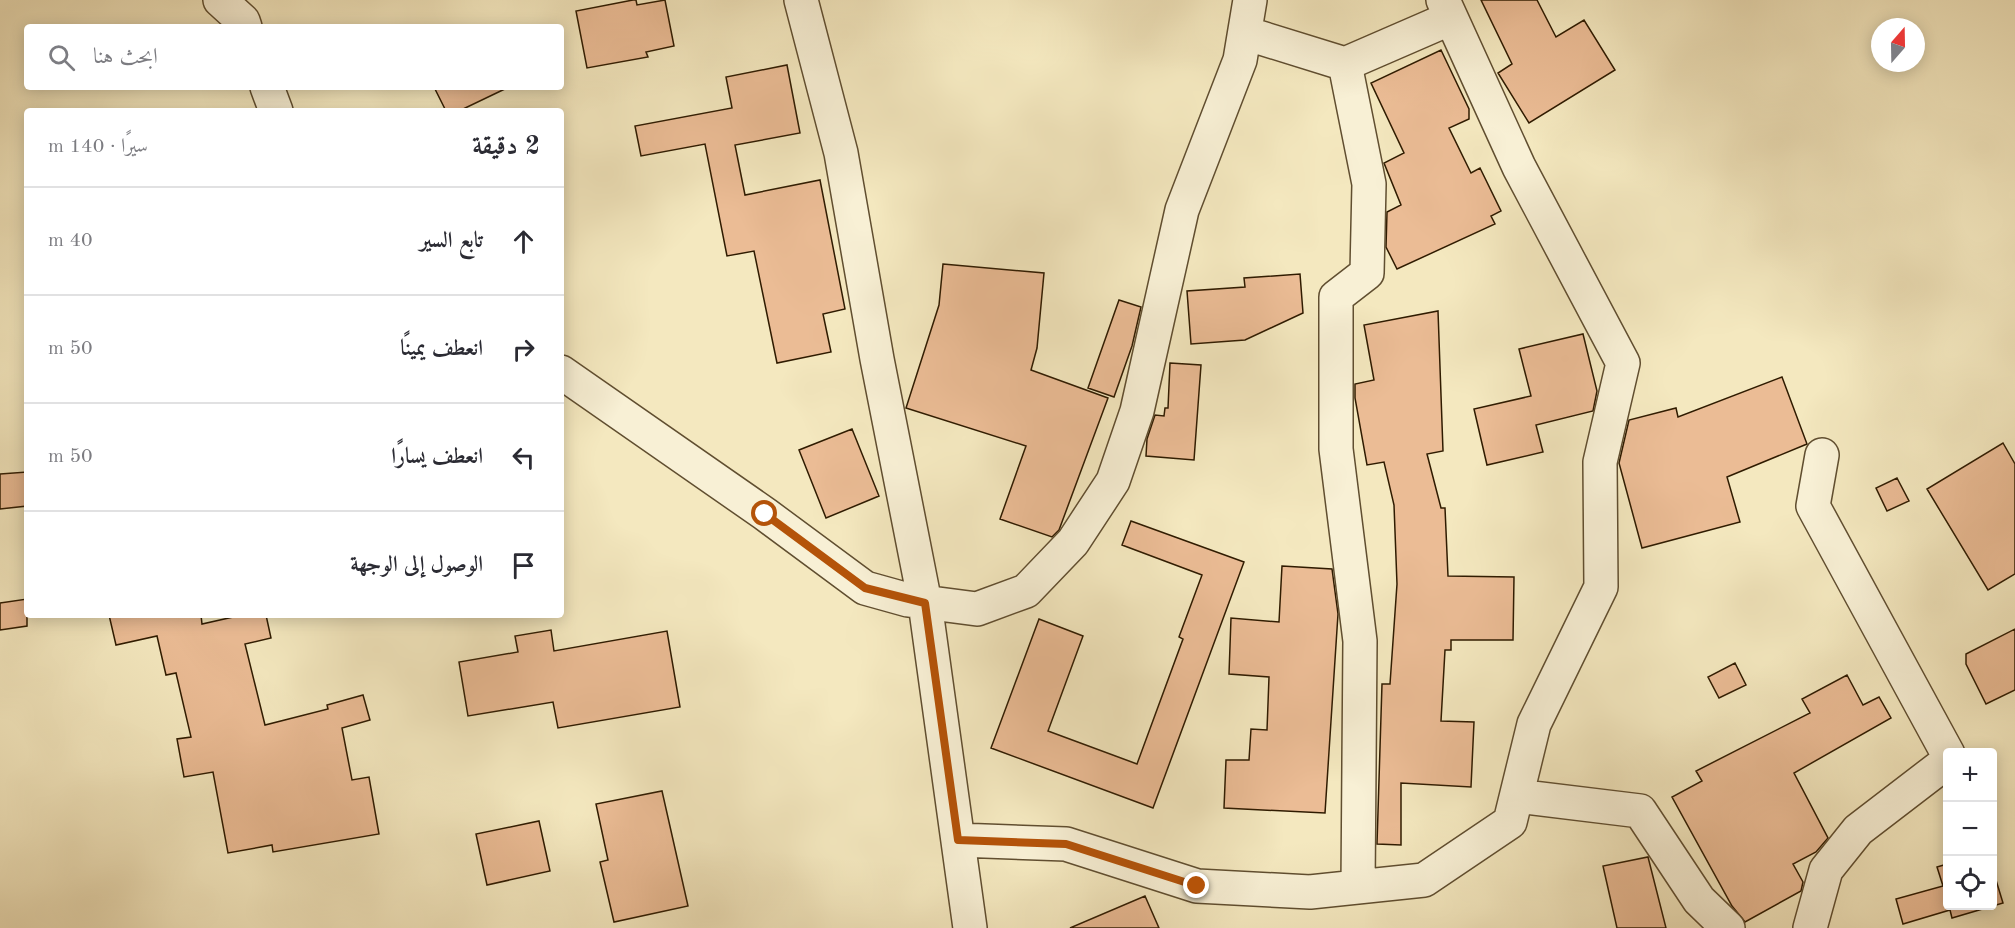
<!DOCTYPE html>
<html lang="ar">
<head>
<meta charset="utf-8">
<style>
	:root { --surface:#fff; --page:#f7f7f7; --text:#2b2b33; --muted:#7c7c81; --line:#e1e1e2 }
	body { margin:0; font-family:"Old Standard TT",Amiri,serif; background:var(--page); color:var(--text); direction:rtl }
	.controls { position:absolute; right:18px; bottom:18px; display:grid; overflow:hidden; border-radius:6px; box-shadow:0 3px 15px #0003 }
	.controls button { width:54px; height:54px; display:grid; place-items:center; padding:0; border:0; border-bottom:2px solid var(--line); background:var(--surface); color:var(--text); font:30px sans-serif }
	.compass { position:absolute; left:1871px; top:18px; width:54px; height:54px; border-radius:50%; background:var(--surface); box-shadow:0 3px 15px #0003; rotate:20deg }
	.stop { position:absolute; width:18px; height:18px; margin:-14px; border:4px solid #b45309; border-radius:50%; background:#fff }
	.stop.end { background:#b45309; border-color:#fff; box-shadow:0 2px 6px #0008 }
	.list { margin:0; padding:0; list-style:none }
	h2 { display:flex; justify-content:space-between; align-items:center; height:78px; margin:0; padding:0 24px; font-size:26px }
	h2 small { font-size:20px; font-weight:400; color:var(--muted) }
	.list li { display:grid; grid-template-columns:39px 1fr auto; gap:18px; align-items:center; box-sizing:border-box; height:108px; padding:0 24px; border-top:2px solid var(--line) }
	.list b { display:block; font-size:22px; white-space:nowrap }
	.list em { font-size:20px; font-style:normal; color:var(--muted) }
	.icon { flex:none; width:33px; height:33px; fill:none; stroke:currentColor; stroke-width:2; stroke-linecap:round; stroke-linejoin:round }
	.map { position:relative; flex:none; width:2015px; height:928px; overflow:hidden; direction:ltr }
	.search { position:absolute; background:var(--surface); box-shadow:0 3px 15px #0003; left:24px; top:24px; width:540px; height:66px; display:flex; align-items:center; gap:15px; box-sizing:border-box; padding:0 21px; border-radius:6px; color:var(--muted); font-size:22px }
	.panel { position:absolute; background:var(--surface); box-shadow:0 3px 15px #0003; left:24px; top:108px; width:540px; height:510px; border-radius:6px; direction:rtl }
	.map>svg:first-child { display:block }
	.building { fill:#ebbc95; stroke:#2f1b00; stroke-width:1.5 }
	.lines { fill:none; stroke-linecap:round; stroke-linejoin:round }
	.minor-casing { stroke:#604e30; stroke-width:36 }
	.minor { stroke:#f8f0d5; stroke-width:33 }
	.route { stroke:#b45309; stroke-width:8 }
</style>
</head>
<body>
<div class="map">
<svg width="2015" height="928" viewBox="0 0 2015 928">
	<rect width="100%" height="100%" fill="#f4e8bf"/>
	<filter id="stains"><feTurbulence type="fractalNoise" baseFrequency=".00333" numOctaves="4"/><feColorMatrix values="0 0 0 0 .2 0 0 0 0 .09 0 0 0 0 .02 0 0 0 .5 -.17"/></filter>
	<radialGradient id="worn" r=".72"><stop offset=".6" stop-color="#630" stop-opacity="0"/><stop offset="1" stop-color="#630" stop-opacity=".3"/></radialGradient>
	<!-- building -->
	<path class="building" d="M 633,0 L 636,0 L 637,5 L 665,0 L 674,46 L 646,52 L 648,57 L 587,68 L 576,11 Z
		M 1481,0 L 1537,0 L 1556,37 L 1584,20 L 1615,70 L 1529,123 L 1498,73 L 1512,64 Z
		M 1441,50 L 1469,109 L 1469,119 L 1449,128 L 1471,173 L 1480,168 L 1501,211 L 1491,216 L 1495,224 L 1397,269 L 1386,247 L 1387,212 L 1401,205 L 1384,163 L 1404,153 L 1371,83 Z
		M 787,65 L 800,133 L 735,145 L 745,195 L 820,180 L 845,309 L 823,314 L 831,352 L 777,363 L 754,251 L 727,256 L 705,144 L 641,156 L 635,126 L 732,108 L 726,77 Z
		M 434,87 L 509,87 L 459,111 L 446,111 Z
		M 943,264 L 1044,273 L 1037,348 L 1031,370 L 1108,398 L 1059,530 L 1052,537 L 1000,519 L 1026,446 L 906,408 L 939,305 Z
		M 1300,274 L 1303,313 L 1245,340 L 1191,344 L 1187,291 L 1245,287 L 1244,278 Z
		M 1119,300 L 1141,307 L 1132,346 L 1114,397 L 1088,388 Z
		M 1438,311 L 1443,451 L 1427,454 L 1441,508 L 1445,508 L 1448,576 L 1514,577 L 1513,640 L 1451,640 L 1451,650 L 1445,650 L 1441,721 L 1474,722 L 1471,787 L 1401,783 L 1401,845 L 1377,844 L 1382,684 L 1390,684 L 1397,584 L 1394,505 L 1384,462 L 1367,465 L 1355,398 L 1355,384 L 1374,380 L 1364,325 Z
		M 1583,334 L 1597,391 L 1593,411 L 1536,425 L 1543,452 L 1487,465 L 1474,409 L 1531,396 L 1519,349 Z
		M 1170,363 L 1201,365 L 1194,460 L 1146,456 L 1147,439 L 1155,415 L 1164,416 L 1165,408 L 1168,408 Z
		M 1782,377 L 1807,444 L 1727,477 L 1740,522 L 1642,548 L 1619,463 L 1629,420 L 1676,408 L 1678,417 Z
		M 852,429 L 879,496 L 826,518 L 799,450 Z
		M 2003,443 L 2015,464 L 2015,574 L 1988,590 L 1927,489 Z
		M 27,472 L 27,506 L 0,509 L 0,474 Z
		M 1897,478 L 1909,501 L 1887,511 L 1876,488 Z
		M 1131,521 L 1244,562 L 1153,808 L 991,748 L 1039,619 L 1083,636 L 1048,731 L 1137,764 L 1183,639 L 1179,637 L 1202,575 L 1122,545 Z
		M 1282,566 L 1332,569 L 1338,614 L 1325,813 L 1224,808 L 1226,760 L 1249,760 L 1251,729 L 1267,730 L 1269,677 L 1229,674 L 1231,618 L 1279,622 Z
		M 27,599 L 27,626 L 0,630 L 0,603 Z
		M 109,615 L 201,615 L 202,624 L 242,615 L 266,615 L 271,638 L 245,644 L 265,725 L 328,709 L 327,705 L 363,695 L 370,720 L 342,728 L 352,780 L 369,777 L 379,834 L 273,852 L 272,845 L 228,853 L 213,772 L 184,777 L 177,739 L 191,737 L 176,673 L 166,675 L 157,636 L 116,645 Z
		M 2015,629 L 2015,690 L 1986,704 L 1966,664 L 1966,654 Z
		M 551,630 L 554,651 L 667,631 L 680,707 L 558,728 L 553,702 L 468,716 L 459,662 L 518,652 L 515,636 Z
		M 1735,663 L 1746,685 L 1719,698 L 1708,677 Z
		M 1847,675 L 1863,705 L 1879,697 L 1891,718 L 1794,773 L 1828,838 L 1816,852 L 1793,864 L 1803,882 L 1801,891 L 1745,922 L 1732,906 L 1672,797 L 1702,781 L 1696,771 L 1810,713 L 1802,699 Z
		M 662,791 L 688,906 L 614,922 L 600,862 L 608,860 L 596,804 Z
		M 539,821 L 550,871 L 487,885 L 476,834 Z
		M 1648,857 L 1666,928 L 1617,928 L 1603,866 Z
		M 1947,864 L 1947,906 L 1992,906 L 1992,867 L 2003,903 L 1952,918 L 1950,910 L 1903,924 L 1896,899 L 1943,886 L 1937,867 Z
		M 1145,896 L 1159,928 L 1070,928 Z"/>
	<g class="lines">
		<defs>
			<path id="minor" d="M 220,0 L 243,21 L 245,27
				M 801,0 L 841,153 L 877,359 L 925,603 L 970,928
				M 1245,33 L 1345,64
				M 267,87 L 276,111
				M 561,372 L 765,514 L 865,588 L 908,600 L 977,609 L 1026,591 L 1073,542 L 1113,481 L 1137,411 L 1182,210 L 1240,60 L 1250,0
				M 1822,455 L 1813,506 L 1948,754
				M 1517,796 L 1640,811 L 1699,900 L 1728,928
				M 958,840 L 1066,844 L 1197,886 L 1310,892 L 1424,880 L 1510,822 L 1534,724 L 1601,587 L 1600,462 L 1623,363 L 1519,167 L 1443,0
				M 1358,887 L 1360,641 L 1336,449 L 1336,297 L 1367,273 L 1369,184 L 1345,64 L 1451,18
				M 1810,928 L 1826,870 L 1858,830 L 1948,761"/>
		</defs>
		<!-- minor casing -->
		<use href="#minor" class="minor-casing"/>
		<!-- minor -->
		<use href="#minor" class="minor"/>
	</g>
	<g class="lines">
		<!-- route -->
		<path class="route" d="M 765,514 L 865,588 L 925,603 L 958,840 L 1066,844 L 1197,886"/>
	</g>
	<rect width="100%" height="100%" filter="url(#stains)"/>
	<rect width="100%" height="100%" fill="url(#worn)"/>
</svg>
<div class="controls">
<button>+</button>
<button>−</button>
<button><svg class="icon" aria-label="locate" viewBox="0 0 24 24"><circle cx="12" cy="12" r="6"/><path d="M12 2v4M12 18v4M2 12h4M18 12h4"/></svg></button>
</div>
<svg class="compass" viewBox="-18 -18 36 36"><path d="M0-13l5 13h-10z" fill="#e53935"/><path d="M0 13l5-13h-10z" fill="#7c7c81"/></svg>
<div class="stop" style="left:765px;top:514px"></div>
<div class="stop end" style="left:1197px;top:886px"></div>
<div class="search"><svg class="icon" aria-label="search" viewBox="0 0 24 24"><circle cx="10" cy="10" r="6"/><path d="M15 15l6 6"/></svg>ابحث هنا</div>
<section class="panel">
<h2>2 دقيقة<small>سيرًا · 140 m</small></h2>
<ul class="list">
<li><svg class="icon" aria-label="ahead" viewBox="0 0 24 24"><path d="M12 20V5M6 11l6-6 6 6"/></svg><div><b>تابع السير</b></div><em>40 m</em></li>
<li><svg class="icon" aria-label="right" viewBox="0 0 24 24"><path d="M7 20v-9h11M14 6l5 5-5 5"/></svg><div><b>انعطف يمينًا</b></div><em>50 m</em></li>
<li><svg class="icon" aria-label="left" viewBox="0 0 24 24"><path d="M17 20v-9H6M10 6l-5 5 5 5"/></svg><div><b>انعطف يسارًا</b></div><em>50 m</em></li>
<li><svg class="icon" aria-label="arrive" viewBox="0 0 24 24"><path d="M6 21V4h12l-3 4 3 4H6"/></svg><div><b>الوصول إلى الوجهة</b></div></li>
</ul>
</section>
</div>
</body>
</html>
